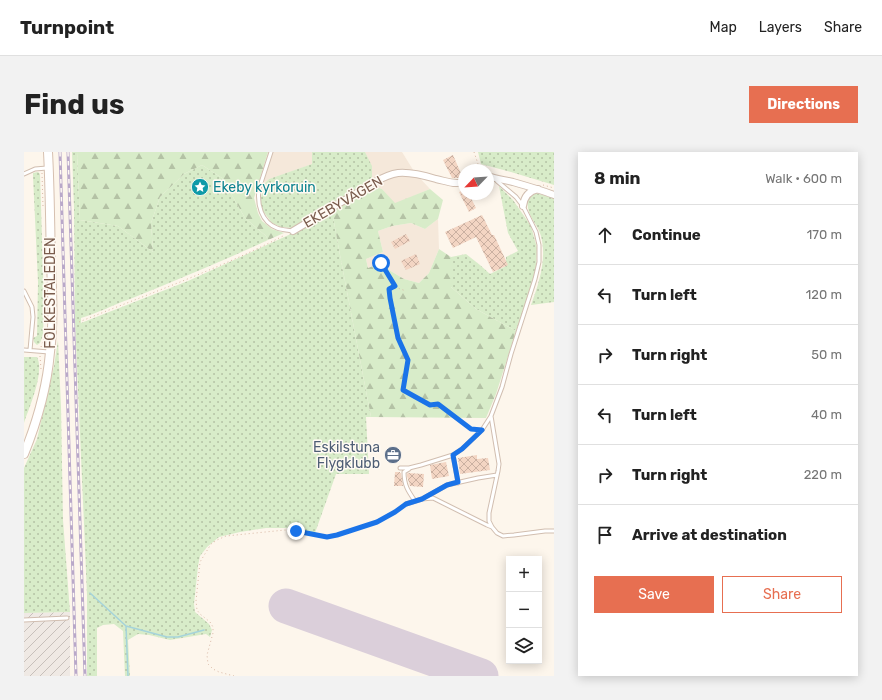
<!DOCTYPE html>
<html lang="en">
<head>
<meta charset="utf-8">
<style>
	:root { --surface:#fff; --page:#f2f2f2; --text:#222; --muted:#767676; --line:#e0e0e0; --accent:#e76f51 }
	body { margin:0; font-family:Rubik,sans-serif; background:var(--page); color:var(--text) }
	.controls { position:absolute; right:12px; bottom:12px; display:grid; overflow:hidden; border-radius:0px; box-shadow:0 2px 10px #0003 }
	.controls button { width:36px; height:36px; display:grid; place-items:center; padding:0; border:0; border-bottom:1px solid var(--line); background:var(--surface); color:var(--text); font:20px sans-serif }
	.compass { position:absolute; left:434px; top:12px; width:36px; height:36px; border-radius:50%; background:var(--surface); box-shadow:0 2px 10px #0003; rotate:245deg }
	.stop { position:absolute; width:12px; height:12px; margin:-9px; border:3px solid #1a73e8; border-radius:50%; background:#fff }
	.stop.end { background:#1a73e8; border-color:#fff; box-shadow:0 1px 4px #0008 }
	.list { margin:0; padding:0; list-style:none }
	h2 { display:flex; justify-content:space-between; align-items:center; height:52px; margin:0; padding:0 16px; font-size:17px }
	h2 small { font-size:13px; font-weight:400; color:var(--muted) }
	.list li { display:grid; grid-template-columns:26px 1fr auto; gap:12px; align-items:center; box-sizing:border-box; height:60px; padding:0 16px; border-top:1px solid var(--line) }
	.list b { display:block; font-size:15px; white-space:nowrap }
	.list em { font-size:13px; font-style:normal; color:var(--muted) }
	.actions { display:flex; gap:8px; padding:12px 16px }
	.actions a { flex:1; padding:9px 0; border:1px solid var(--accent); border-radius:0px; text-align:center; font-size:14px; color:var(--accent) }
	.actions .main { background:var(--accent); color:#fff }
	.icon { flex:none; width:22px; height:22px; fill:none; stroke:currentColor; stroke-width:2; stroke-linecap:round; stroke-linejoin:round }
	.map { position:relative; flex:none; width:530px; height:524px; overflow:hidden; border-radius:0px }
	header { display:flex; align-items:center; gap:24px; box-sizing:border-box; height:56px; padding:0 20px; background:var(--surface); border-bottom:1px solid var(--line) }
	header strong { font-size:19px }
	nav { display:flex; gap:22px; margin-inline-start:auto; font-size:14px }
	.intro { display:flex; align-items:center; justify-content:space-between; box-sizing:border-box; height:96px; padding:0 24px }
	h1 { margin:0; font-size:28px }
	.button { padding:10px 18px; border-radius:0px; background:var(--accent); color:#fff; font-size:14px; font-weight:700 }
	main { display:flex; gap:24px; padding:0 24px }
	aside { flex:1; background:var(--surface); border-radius:0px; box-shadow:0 2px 10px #0003 }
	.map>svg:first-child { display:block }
	.residential { fill:#f5e8da }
	.industrial { fill:url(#industrial-furrows) }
	.grass { fill:url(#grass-dots) }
	.forest { fill:url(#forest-firs) }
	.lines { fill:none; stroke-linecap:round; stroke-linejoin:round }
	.stream { stroke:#a5d3da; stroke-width:1.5 }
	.runway { stroke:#dbcfda; stroke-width:35 }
	.building { fill:url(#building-cross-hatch) }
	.service-casing { stroke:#d1beb0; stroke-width:5 }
	.minor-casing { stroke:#d1beb0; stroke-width:8 }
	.secondary-casing { stroke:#d6c0b0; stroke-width:10 }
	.path { stroke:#d9b8a5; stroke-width:1; stroke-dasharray:1 3; stroke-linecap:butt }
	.service { stroke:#fff; stroke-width:3 }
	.minor { stroke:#fff; stroke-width:6 }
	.secondary { stroke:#fff; stroke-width:8 }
	.rail-casing { stroke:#b9a8c9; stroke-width:3 }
	.rail { stroke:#fffaf3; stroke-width:1.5; stroke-dasharray:4.5; stroke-linecap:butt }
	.route { stroke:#1a73e8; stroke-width:5 }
	.labels { text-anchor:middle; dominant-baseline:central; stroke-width:3; stroke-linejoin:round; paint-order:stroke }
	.culture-label { font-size:14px; fill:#0d838f; stroke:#fffaf3; text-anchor:start }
	.street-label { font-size:14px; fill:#7a5c4d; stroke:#fffaf3 }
	.service-label { font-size:14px; fill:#4e5e75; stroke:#fffaf3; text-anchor:end }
</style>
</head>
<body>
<header>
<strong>Turnpoint</strong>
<nav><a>Map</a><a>Layers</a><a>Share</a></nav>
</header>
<div class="intro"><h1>Find us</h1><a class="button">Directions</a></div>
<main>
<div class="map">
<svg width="530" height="524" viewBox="0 0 530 524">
	<defs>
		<pattern id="industrial-furrows" width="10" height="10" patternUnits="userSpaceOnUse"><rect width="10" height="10" fill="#efe9e4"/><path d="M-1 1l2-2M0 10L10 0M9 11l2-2" fill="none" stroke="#c7c0bb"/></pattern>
		<pattern id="grass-dots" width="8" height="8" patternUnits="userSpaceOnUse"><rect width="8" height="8" fill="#d8ecc9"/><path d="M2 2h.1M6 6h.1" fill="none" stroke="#b4c2a5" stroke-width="1.8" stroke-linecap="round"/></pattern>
		<pattern id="forest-firs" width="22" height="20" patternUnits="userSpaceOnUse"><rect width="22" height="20" fill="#d8ecc9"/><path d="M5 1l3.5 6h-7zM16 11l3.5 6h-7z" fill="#b4c2a5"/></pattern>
		<pattern id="building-cross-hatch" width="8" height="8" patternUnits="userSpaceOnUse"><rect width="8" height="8" fill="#f3d5c3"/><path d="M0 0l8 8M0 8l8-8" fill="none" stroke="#cab0a1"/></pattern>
	</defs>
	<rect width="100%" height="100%" fill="#fdf6ec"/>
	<!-- residential -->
	<path class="residential" d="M 244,0 L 288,0 L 289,12 L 245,27 L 240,32 L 237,24 Z
		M 341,0 L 378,0 L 391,21 L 406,37 L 371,52 L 358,37 L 349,34 Z
		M 414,67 L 415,97 L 405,121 L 395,131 L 380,127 L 365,118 L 362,109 L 344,116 L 342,107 L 359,100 L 354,79 L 368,74 L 387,71 L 401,77 Z"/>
	<!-- industrial -->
	<path class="industrial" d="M 46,460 L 46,524 L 0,524 L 0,461 Z"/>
	<!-- grass -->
	<path class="grass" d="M 48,0 L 53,0 L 56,68 L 94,74 L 129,100 L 127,71 L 136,45 L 160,22 L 178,13 L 198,26 L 221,66 L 242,84 L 244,88 C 199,109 153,128 106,147 C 89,153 74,161 57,166 L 57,171 L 164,129 L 280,76 L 308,59 L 316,103 L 347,265 L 342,265 L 345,322 L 312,322 L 291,381 L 267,376 L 242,376 L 216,380 L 195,385 L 183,395 L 176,404 L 174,414 L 170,452 L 171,460 L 185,472 L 188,478 L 186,485 L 182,482 L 146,488 L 125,483 L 114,482 L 104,488 L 106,524 L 101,524 L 99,479 L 90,472 L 79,473 L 73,476 L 73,524 L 63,524 L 63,444 L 61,395 L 51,169 L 50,56 Z
		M 288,0 L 341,0 L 348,14 L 348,29 L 324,41 L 303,57 L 278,72 L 267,76 L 257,75 L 248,71 L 239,59 L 236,50 L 240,32 L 245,27 L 288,12 Z
		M 454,0 L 530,0 L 530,33 L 487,20 L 457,12 Z
		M 14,20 L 16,22 L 20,152 L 19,183 L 16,191 L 13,193 L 10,190 L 9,186 L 13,184 L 14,130 L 9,24 L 9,21 Z
		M 475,34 L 489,48 L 507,74 L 513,96 L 512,119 L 492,179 L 452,157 L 427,135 L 427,105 L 442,102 L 456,113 L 466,122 L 482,114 L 482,105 L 494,99 L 484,81 Z
		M 512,41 L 530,46 L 530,150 L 507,153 C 515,131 523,107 517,84 C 513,70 501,63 504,46 Z
		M 34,188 L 37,255 L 39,368 L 46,460 L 0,461 L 0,316 L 13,287 L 30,214 Z
		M 0,205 L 13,205 C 21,220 5,256 0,271 Z"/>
	<!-- forest -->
	<path class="forest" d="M 53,0 L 244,0 L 230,46 L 234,61 L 238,69 L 248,77 L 260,81 L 244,88 L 242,84 L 221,66 L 198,26 L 178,13 L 160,22 L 136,45 L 127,71 L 129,100 L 94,74 L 56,68 Z
		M 349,34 L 358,37 L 371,51 L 406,37 L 419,48 L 414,67 L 401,77 L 387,71 L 368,74 L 354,79 L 359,100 L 342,107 L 344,116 L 362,109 L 365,118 L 380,127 L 395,131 L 405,121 L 415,97 L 427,105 L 427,135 L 452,157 L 492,179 L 472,242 L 462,266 L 347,265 L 316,103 L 308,59 Z"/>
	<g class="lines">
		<!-- stream -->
		<path class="stream" d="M 66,441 L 102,474 L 104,524
			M 102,474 L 143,485 L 154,485 L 180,478"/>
		<!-- runway -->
		<path class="runway" d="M 262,454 L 457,524"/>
	</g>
	<!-- building -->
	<path class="building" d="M 429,3 L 439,26 L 428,26 L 419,8 Z
		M 440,38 L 440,42 L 445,42 L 452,56 L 445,60 L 435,40 Z
		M 458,63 L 468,83 L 470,83 L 484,113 L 469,120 L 452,85 L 429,96 L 421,80 Z
		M 382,82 L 386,89 L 371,97 L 367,90 Z
		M 392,102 L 396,112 L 382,118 L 377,109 Z
		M 375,297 L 376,307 L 372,307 L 372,311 L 365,311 L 364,298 Z
		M 453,303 L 453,307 L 464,306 L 466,318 L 436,322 L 434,306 Z
		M 422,310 L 425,324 L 408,327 L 406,313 Z
		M 371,320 L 376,320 L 376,321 L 377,321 L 379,334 L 370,334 Z
		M 384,321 L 400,322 L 399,335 L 386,334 L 383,324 L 383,322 Z"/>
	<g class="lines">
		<defs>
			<path id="service" d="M 247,0 L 235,37 C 233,52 237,70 253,76 C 258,78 263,78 269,79
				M 0,22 L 11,17 L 23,16
				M 473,29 L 492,45 L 499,54 L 512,80 L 515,93 L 515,110 L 511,127 L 487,202 L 478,235 L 467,264 L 475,312 L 474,319 L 465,361 L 465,369 L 468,375 L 473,381 L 479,384 L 490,383 L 521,379 L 530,379
				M 0,139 L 8,155 L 9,165 L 6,198
				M 0,198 L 25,200
				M 429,303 L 434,331
				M 376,316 L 385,316 L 397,313 L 429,303 L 438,297 L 458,278 L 467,264
				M 385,317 L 380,320 C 380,333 384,339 391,349
				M 400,346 L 423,333 L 454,326 L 473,323
				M 382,352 L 398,347 L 409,346 L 463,373 L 468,375
				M 0,468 L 43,466"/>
			<path id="minor" d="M 464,24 C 472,27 481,28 489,30 C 503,34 517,38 530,43
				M 499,54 C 500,45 504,39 514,37
				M 269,79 L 351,30 C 358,26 366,22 374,21 C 385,20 402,24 412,27 C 422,29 430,33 440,30"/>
			<path id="secondary" d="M 0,302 C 13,270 23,235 26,200 C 30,170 28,139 27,109 C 26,73 26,36 24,0"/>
		</defs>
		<!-- service casing -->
		<use href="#service" class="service-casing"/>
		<!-- minor casing -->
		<use href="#minor" class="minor-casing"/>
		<!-- secondary casing -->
		<use href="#secondary" class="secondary-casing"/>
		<!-- path -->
		<path class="path" d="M 450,0 L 456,18
			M 18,21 L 19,55
			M 519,33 L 530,36
			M 356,104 L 357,111 L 371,134 L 365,137 L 365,146 L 375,186 L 384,208 L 379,237 L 406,253 L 414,252 L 447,277 L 452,277
			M 371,135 L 382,139
			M 55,170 C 124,142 195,117 261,83
			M 17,195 L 21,184
			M 16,204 L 17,217
			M 210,524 L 195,520 L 189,517 L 184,512 L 183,503 L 189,481 L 189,475 L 186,470 L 176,462 L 173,458 L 172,449 L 176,410 L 187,392 L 193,388 L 202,384 L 261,378 L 273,379 L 303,385 L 313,383 L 353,370 L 379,355"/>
		<!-- service -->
		<use href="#service" class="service"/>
		<!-- minor -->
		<use href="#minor" class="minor"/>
		<!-- secondary -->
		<use href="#secondary" class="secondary"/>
		<defs>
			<path id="rail" d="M 36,0 L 52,524
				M 44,0 L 61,524"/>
		</defs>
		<!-- rail casing -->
		<use href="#rail" class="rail-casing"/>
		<!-- rail -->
		<use href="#rail" class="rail"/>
	</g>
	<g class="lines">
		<!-- route -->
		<path class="route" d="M 272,379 L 303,385 L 313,383 L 353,370 L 371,360 L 382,352 L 398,347 L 423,333 L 434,330 L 429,303 L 438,297 L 458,278 L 447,277 L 414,252 L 406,253 L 379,238 L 384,208 L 374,186 L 366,146 L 365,137 L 371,134 L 357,111"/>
	</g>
	<!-- icons -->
	<defs>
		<symbol id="sight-disc" viewBox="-11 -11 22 22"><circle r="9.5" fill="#0f9aa8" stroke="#fffaf3"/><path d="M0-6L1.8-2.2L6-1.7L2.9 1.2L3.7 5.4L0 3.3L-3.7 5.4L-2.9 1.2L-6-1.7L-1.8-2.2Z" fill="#fff"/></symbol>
		<symbol id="office-disc" viewBox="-11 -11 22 22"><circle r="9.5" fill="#5c6f8a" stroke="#fffaf3"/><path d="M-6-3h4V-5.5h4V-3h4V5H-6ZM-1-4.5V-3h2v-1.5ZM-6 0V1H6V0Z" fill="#fff"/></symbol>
	</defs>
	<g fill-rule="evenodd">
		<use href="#sight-disc" x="166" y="25" width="20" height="20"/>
		<use href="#office-disc" x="359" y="293" width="20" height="20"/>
	</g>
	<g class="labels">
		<!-- culture labels -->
		<g class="culture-label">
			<text x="189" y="35">Ekeby kyrkoruin</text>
		</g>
		<!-- street labels -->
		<g class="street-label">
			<text transform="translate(319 50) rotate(-30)">EKEBYVÄGEN</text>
			<text transform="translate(26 141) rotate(-90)">FOLKESTALEDEN</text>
		</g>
		<!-- service labels -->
		<g class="service-label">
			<text x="356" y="295">Eskilstuna<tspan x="356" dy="16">Flygklubb</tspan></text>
		</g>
	</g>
</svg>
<div class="controls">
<button>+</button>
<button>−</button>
<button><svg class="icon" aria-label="layers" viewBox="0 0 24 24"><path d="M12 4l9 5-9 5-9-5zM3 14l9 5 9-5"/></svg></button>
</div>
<svg class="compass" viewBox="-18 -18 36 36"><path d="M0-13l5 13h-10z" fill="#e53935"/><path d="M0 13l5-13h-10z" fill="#767676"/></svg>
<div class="stop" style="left:357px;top:111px"></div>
<div class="stop end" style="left:272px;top:379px"></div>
</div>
<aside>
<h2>8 min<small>Walk · 600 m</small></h2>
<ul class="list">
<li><svg class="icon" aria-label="ahead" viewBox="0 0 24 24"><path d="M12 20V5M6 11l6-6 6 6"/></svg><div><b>Continue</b></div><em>170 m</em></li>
<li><svg class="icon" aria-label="left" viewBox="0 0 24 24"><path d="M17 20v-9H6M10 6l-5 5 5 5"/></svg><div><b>Turn left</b></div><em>120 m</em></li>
<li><svg class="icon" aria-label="right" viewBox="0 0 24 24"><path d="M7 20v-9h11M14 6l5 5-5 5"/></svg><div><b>Turn right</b></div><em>50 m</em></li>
<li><svg class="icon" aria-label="left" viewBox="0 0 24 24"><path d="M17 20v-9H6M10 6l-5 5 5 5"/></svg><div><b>Turn left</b></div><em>40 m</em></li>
<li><svg class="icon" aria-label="right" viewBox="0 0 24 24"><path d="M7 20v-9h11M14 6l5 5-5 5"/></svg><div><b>Turn right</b></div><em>220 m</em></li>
<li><svg class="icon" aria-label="arrive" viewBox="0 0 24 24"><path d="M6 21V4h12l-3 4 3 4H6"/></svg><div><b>Arrive at destination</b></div></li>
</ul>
<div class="actions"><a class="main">Save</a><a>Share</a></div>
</aside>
</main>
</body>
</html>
